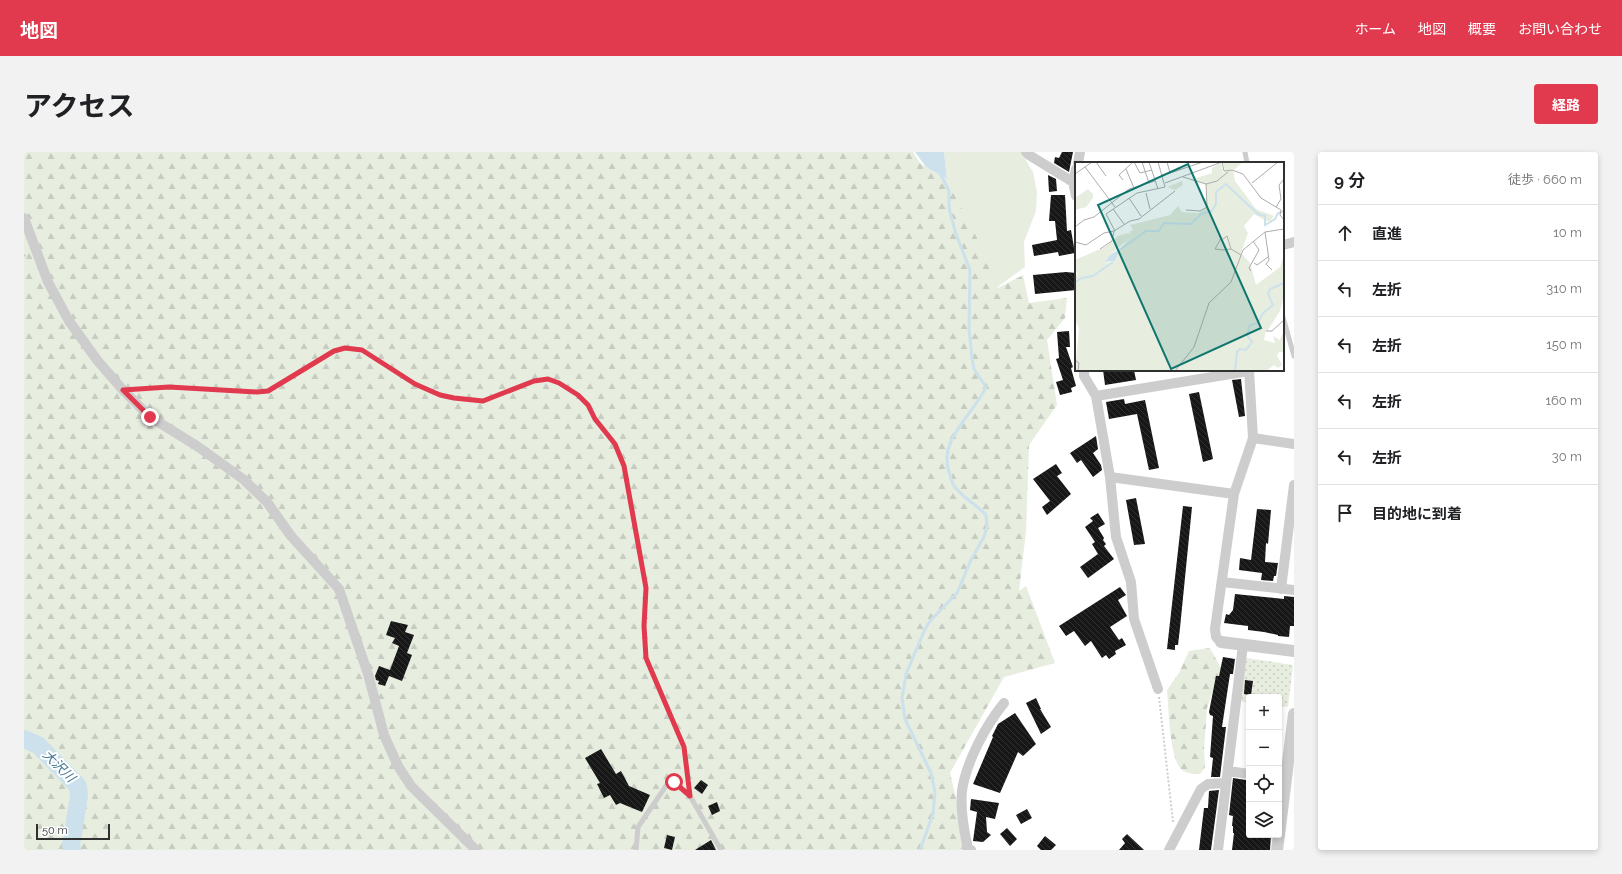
<!DOCTYPE html>
<html lang="ja">
<head>
<meta charset="utf-8">
<style>
	:root { --surface:#fff; --page:#f2f2f2; --text:#202124; --muted:#757577; --line:#e0e0e0; --accent:#e1394e }
	body { margin:0; font-family:Raleway,"Noto Sans JP",sans-serif; background:var(--page); color:var(--text) }
	.controls { position:absolute; right:12px; bottom:12px; display:grid; overflow:hidden; border-radius:4px; box-shadow:0 2px 6px #0003 }
	.controls button { width:36px; height:36px; display:grid; place-items:center; padding:0; border:0; border-bottom:1px solid var(--line); background:var(--surface); color:var(--text); font:20px sans-serif }
	.scale { position:absolute; left:12px; bottom:10px; width:74px; box-sizing:border-box; padding-left:4px; border:2px solid #303030; border-top:0; font-size:11px; line-height:14px; white-space:nowrap; color:#303030; -webkit-text-stroke:3px #fff; paint-order:stroke }
	.stop { position:absolute; width:12px; height:12px; margin:-9px; border:3px solid #e1394e; border-radius:50%; background:#fff }
	.stop.end { background:#e1394e; border-color:#fff; box-shadow:0 1px 4px #0008 }
	.list { margin:0; padding:0; list-style:none }
	h2 { display:flex; justify-content:space-between; align-items:center; height:52px; margin:0; padding:0 16px; font-size:17px }
	h2 small { font-size:13px; font-weight:400; color:var(--muted) }
	.list li { display:grid; grid-template-columns:26px 1fr auto; gap:12px; align-items:center; box-sizing:border-box; height:56px; padding:0 16px; border-top:1px solid var(--line) }
	.list b { display:block; font-size:15px; white-space:nowrap }
	.list em { font-size:13px; font-style:normal; color:var(--muted) }
	.icon { flex:none; width:22px; height:22px; fill:none; stroke:currentColor; stroke-width:2; stroke-linecap:round; stroke-linejoin:round }
	.map { position:relative; flex:none; width:1270px; height:698px; overflow:hidden; border-radius:4px }
	header { display:flex; align-items:center; gap:24px; box-sizing:border-box; height:56px; padding:0 20px; background:var(--accent); color:#fff }
	header strong { font-size:19px }
	nav { display:flex; gap:22px; margin-inline-start:auto; font-size:14px }
	.intro { display:flex; align-items:center; justify-content:space-between; box-sizing:border-box; height:96px; padding:0 24px }
	h1 { margin:0; font-size:28px }
	.button { padding:10px 18px; border-radius:4px; background:var(--accent); color:#fff; font-size:14px; font-weight:700 }
	main { display:flex; gap:24px; padding:0 24px }
	aside { flex:1; background:var(--surface); border-radius:4px; box-shadow:0 2px 6px #0003 }
	.map>svg:first-child { display:block }
	.grass { fill:#e7eddf }
	.forest { fill:url(#forest-firs) }
	.park { fill:url(#park-dots) }
	.water { fill:#cce1ec }
	.lines { fill:none; stroke-linecap:round; stroke-linejoin:round }
	.stream { stroke:#cce1ec; stroke-width:3 }
	.river { stroke:#cce1ec; stroke-width:18 }
	.building { fill:url(#building-back-hatch) }
	.path { stroke:#cdcdcd; stroke-width:2; stroke-dasharray:2 2; stroke-linecap:butt }
	.service { stroke:#cdcdcd; stroke-width:5 }
	.minor { stroke:#cdcdcd; stroke-width:10 }
	.tertiary { stroke:#cdcdcd; stroke-width:12 }
	.route { stroke:#e1394e; stroke-width:5 }
	.labels { text-anchor:middle; dominant-baseline:central; stroke-width:4; stroke-linejoin:round; paint-order:stroke }
	.water-label { font-size:13px; font-style:italic; fill:#407691; stroke:#fff }
	.inset-river { fill:none; stroke:#cce1ec; stroke-width:2 }
	.inset-road { fill:none; stroke:#acacac; stroke-width:1 }
	.view { fill:#0f766e; fill-opacity:0.15; stroke:#0f766e; stroke-width:2 }
	.inset-edge { fill:none; stroke:#303030; stroke-width:2 }
</style>
</head>
<body>
<header>
<strong>地図</strong>
<nav><a>ホーム</a><a>地図</a><a>概要</a><a>お問い合わせ</a></nav>
</header>
<div class="intro"><h1>アクセス</h1><a class="button">経路</a></div>
<main>
<div class="map">
<svg width="1270" height="698" viewBox="0 0 1270 698">
	<defs>
		<pattern id="forest-firs" width="22" height="20" patternUnits="userSpaceOnUse"><rect width="22" height="20" fill="#e7eddf"/><path d="M5 1l3.5 6h-7zM16 11l3.5 6h-7z" fill="#c6ccc0"/></pattern>
		<pattern id="park-dots" width="8" height="8" patternUnits="userSpaceOnUse"><rect width="8" height="8" fill="#e7eddf"/><path d="M2 2h.1M6 6h.1" fill="none" stroke="#c6ccc0" stroke-width="1.8" stroke-linecap="round"/></pattern>
		<pattern id="building-back-hatch" width="6" height="6" patternUnits="userSpaceOnUse"><rect width="6" height="6" fill="#171717"/><path d="M-1 5l2 2M0 0l6 6M5-1l2 2" fill="none" stroke="#303030"/></pattern>
	</defs>
	<rect width="100%" height="100%" fill="#fff"/>
	<!-- grass -->
	<path class="grass" d="M 920,0 L 997,0 L 1009,20 L 1013,40 L 1012,59 L 1000,90 L 1001,115 L 972,136 L 956,94 L 923,27 Z"/>
	<!-- forest -->
	<path class="forest" d="M 0,0 L 889,0 L 896,11 L 902,15 L 923,27 L 954,88 L 974,136 L 999,123 L 1005,151 L 1043,146 L 1041,166 L 1023,188 L 1033,253 L 1005,293 L 1002,379 L 995,439 L 1002,434 L 1031,511 L 980,525 L 926,621 L 944,697 L 947,698 L 0,698 Z
		M 1186,496 L 1197,516 L 1183,556 L 1180,598 L 1181,615 L 1176,622 C 1170,622 1163,622 1158,618 C 1145,606 1145,557 1143,538 L 1155,521 L 1165,499 Z"/>
	<!-- park -->
	<path class="park" d="M 1222,506 L 1269,513 L 1264,555 L 1255,554 L 1255,545 L 1225,545 L 1225,550 L 1214,549 Z"/>
	<!-- water -->
	<path class="water" d="M 891,0 L 920,0 L 923,27 L 902,15 Z"/>
	<g class="lines">
		<!-- stream -->
		<path class="stream" d="M 896,698 L 909,662 L 911,640 L 907,621 L 881,567 L 878,546 L 882,522 L 901,477 L 906,469 L 933,441 L 947,408 L 960,385 L 963,374 L 962,363 C 953,353 938,345 930,334 C 928,331 927,326 926,323 C 912,288 949,264 962,235 L 950,217 L 948,206 L 945,177 L 946,118 L 932,82 L 925,56 L 925,39 L 916,21"/>
		<!-- river -->
		<path class="river" d="M 0,587 L 14,593 L 54,634 L 55,644 L 47,693 L 48,698"/>
	</g>
	<!-- building -->
	<path class="building" d="M 1038,0 L 1049,0 L 1045,20 L 1030,11 L 1031,5 L 1035,6 Z
		M 1024,23 L 1032,27 L 1033,39 L 1025,40 Z
		M 1027,43 L 1041,43 L 1043,79 L 1047,78 L 1051,101 L 1035,104 L 1034,100 L 1010,104 L 1008,93 L 1033,88 L 1031,69 L 1025,69 Z
		M 1042,120 L 1052,121 L 1052,138 L 1011,142 L 1009,123 Z
		M 1045,179 L 1046,195 L 1042,195 L 1049,215 L 1047,216 L 1052,234 L 1047,236 L 1048,240 L 1036,243 L 1032,230 L 1039,228 L 1032,207 L 1035,206 L 1033,180 Z
		M 1079,218 L 1110,218 L 1112,228 L 1081,233 Z
		M 1217,227 L 1221,264 L 1215,265 L 1208,228 Z
		M 1175,240 L 1189,307 L 1179,310 L 1165,242 Z
		M 1100,247 L 1101,252 L 1121,248 L 1135,316 L 1125,318 L 1113,262 L 1085,267 L 1082,250 Z
		M 1072,284 L 1074,297 L 1069,301 L 1077,313 L 1078,318 L 1069,325 L 1057,308 L 1053,311 L 1046,301 Z
		M 1032,312 L 1038,321 L 1033,324 L 1047,342 L 1023,363 L 1018,355 L 1026,349 L 1009,327 Z
		M 1112,346 L 1121,392 L 1110,393 L 1102,348 Z
		M 1159,354 L 1168,355 L 1156,476 L 1154,493 L 1151,493 L 1151,498 L 1143,497 Z
		M 1233,357 L 1247,358 L 1244,392 L 1242,391 L 1241,410 L 1254,411 L 1252,424 L 1250,424 L 1249,429 L 1237,428 L 1238,421 L 1215,418 L 1216,406 L 1227,408 Z
		M 1074,361 L 1081,372 L 1074,376 L 1080,386 L 1079,388 L 1082,392 L 1080,394 L 1090,407 L 1064,426 L 1056,415 L 1074,402 L 1068,392 L 1071,390 L 1061,375 L 1069,369 L 1066,366 Z
		M 1096,435 L 1102,443 L 1094,448 L 1103,464 L 1086,475 L 1095,488 L 1098,486 L 1102,493 L 1091,499 L 1092,502 L 1085,507 L 1082,503 L 1078,506 L 1067,489 L 1061,494 L 1050,479 L 1042,484 L 1035,474 Z
		M 1211,442 L 1260,447 L 1260,444 L 1270,445 L 1270,474 L 1266,474 L 1265,485 L 1254,484 L 1254,483 L 1240,480 L 1224,478 L 1224,474 L 1200,471 L 1202,462 L 1205,463 L 1209,458 Z
		M 367,469 L 384,473 L 381,480 L 390,483 L 383,501 L 388,503 L 378,529 L 365,524 L 361,534 L 354,532 L 355,529 L 352,528 L 351,524 L 355,514 L 366,518 L 375,494 L 368,491 L 371,486 L 362,483 Z
		M 1199,505 L 1211,507 L 1209,522 L 1206,522 L 1198,575 L 1202,575 L 1196,625 L 1187,625 L 1189,606 L 1186,605 L 1189,564 L 1186,563 L 1185,560 L 1192,524 L 1195,524 Z
		M 1221,528 L 1229,529 L 1227,543 L 1220,542 Z
		M 1012,546 L 1017,557 L 1016,557 L 1027,575 L 1017,582 L 1002,551 Z
		M 991,561 L 1012,592 L 999,604 L 994,600 L 976,641 L 949,632 L 969,585 L 968,584 L 974,572 Z
		M 577,597 L 592,622 L 597,619 L 605,634 L 626,643 L 618,660 L 596,651 L 592,653 L 586,643 L 580,646 L 573,632 L 576,631 L 561,606 Z
		M 1209,626 L 1222,628 L 1222,630 L 1225,631 L 1223,683 L 1247,683 L 1246,698 L 1208,698 L 1210,681 L 1209,681 L 1209,674 L 1208,674 L 1209,664 L 1205,663 Z
		M 677,628 L 684,633 L 678,642 L 670,636 Z
		M 1195,638 L 1187,698 L 1175,698 L 1180,656 L 1184,656 L 1185,639 Z
		M 947,647 L 975,651 L 971,667 L 962,665 L 963,680 L 967,683 L 959,690 L 949,689 L 953,660 L 946,658 Z
		M 693,650 L 696,659 L 688,663 L 684,654 Z
		M 1003,657 L 1008,666 L 997,672 L 992,663 Z
		M 983,676 L 993,687 L 986,694 L 976,682 Z
		M 1103,682 L 1120,698 L 1095,698 L 1101,691 L 1098,687 Z
		M 643,683 L 651,685 L 648,698 L 640,696 Z
		M 1021,684 L 1032,693 L 1027,698 L 1017,698 L 1013,694 Z
		M 687,688 L 692,698 L 671,698 Z"/>
	<g class="lines">
		<!-- path -->
		<path class="path" d="M 0,103 L 5,107
			M 112,238 L 145,235 L 233,240 L 244,239 L 310,199 L 321,196 L 338,198 L 391,232 L 430,246 L 459,249 L 510,229 L 524,227 L 535,231 L 554,243 L 564,253 L 571,267 L 591,291 L 600,314 L 622,436 L 620,474 L 623,506 L 660,595 L 665,633
			M 1135,545 L 1149,670"/>
		<!-- service -->
		<path class="service" d="M 1221,0 L 1223,11
			M 1259,165 L 1270,204
			M 612,698 L 614,675 L 644,631 L 651,630 L 666,644 L 697,698"/>
		<!-- minor -->
		<path class="minor" d="M 1002,0 L 1005,3 L 1049,30
			M 1054,11 L 1056,0
			M 1052,17 L 1049,30 L 1052,44
			M 0,66 L 24,130 L 45,169 L 73,208 L 99,238 L 126,265 L 173,294 L 219,327 L 243,350 L 267,384 L 315,437 L 344,522 L 360,583 L 374,614 L 387,634 L 452,698
			M 1259,93 L 1270,90
			M 1060,218 L 1060,224 L 1072,244 L 1086,325 L 1092,385 L 1107,430 L 1110,467 L 1134,537
			M 1072,244 L 1225,219
			M 1229,286 L 1270,292
			M 1086,325 L 1210,342
			M 1198,430 L 1270,438
			M 1257,437 L 1270,333
			M 1197,490 L 1192,485 L 1191,477 L 1210,342 L 1229,286 L 1225,218
			M 1204,619 L 1225,622
			M 947,698 L 944,697 C 940,679 936,658 938,639 C 942,610 962,573 980,551
			M 1145,698 L 1177,637 L 1184,632 L 1202,631
			M 1194,698 L 1219,493"/>
		<!-- tertiary -->
		<path class="tertiary" d="M 1197,490 L 1270,499
			M 1255,683 L 1270,562
			M 1253,698 L 1255,683"/>
	</g>
	<g class="lines">
		<!-- route -->
		<path class="route" d="M 126,265 L 99,238 L 145,235 L 233,240 L 244,239 L 310,199 L 321,196 L 338,198 L 391,232 L 416,243 L 430,246 L 459,249 L 510,229 L 524,227 L 535,231 L 554,243 L 564,253 L 571,267 L 591,292 L 600,314 L 622,436 L 620,474 L 622,506 L 660,595 L 666,644 L 650,630"/>
	</g>
	<g class="labels">
		<!-- water labels -->
		<g class="water-label">
			<text transform="translate(35 614) rotate(45)">大沢川</text>
		</g>
	</g>
	<!-- overview -->
	<g transform="translate(1051 10)">
		<rect width="209" height="209" fill="#fff"/>
		<path d="M 53,71 L 58,73 L 35,93 L 31,84 L 43,74 Z" fill="#e7eddf"/>
		<path d="M 148,0 L 168,0 L 160,7 L 150,9 ZM 146,1 L 148,10 L 158,8 L 160,19 L 181,47 L 199,54 L 195,59 L 191,59 L 179,52 L 169,64 L 173,71 L 166,91 L 175,101 L 181,123 L 205,105 L 209,93 L 209,133 L 205,149 L 193,168 L 191,168 L 189,178 L 200,181 L 198,174 L 205,178 L 209,169 L 209,190 L 204,190 L 202,193 L 207,203 L 203,206 L 199,203 L 191,209 L 0,209 L 4,166 L 0,158 L 0,114 L 3,112 L 0,108 L 0,98 L 32,84 L 35,93 L 31,101 L 40,99 L 46,86 L 57,73 L 54,70 L 58,68 L 55,63 L 95,53 L 103,44 L 107,50 L 123,51 L 132,45 L 131,22 L 115,18 L 137,11 L 137,6 ZM 107,19 L 108,23 L 100,28 L 92,25 ZM 13,27 L 18,32 L 18,36 L 11,45 L 0,48 L 0,36 Z" fill="#e7eddf"/>
		<path d="M 46,86 L 40,99 L 30,100 L 35,93 Z" fill="#cce1ec"/>
		<path class="inset-river" d="M 46,87 L 71,69 L 84,69 L 89,61 L 116,62 L 126,52 L 137,49 L 141,42 L 141,30 L 151,22 L 183,52 L 190,54 L 190,63 L 200,57 L 203,51 L 209,49M 0,120 L 7,116 L 18,114 L 38,100M 160,209 L 162,190 L 165,187 L 171,188 L 177,180 L 172,173 L 175,163 L 183,161 L 188,151 L 198,143 L 193,132 L 195,127 L 209,121"/>
		<path class="inset-road" d="M 21,0 L 31,14M 59,0 L 65,11 L 77,8M 67,0 L 74,21M 74,0 L 83,27M 10,5 L 40,45M 51,7 L 59,26M 106,7 L 95,11 L 128,0M 0,12 L 17,0M 87,13 L 95,11 L 92,0M 108,15 L 131,22 L 142,19 L 153,10M 48,18 L 44,13 L 58,0M 90,21 L 147,0 L 149,9 L 157,8 L 168,12 L 186,36 L 206,48 L 205,53 L 209,58M 177,21 L 203,0M 71,31 L 75,47M 54,36 L 66,54M 201,45 L 206,37 L 204,23 L 209,17M 38,47 L 49,62M 111,48 L 125,49 L 132,45 L 131,22M 0,65 L 9,58 L 19,55 L 54,27 L 80,19M 40,69 L 31,52 L 62,31 L 90,25 L 83,0M 190,70 L 194,98 L 191,102 L 197,108M 148,77 L 152,74 L 156,87M 0,80 L 11,83 L 29,71 L 39,69 L 55,59 L 64,57 L 100,29M 25,87 L 37,79 L 39,69M 151,87 L 146,76 L 140,87 L 148,88 L 156,87 L 166,93M 179,101 L 182,103 L 193,95M 176,109 L 174,106 L 184,88 L 178,79M 191,169 L 197,169 L 209,158M 0,198 L 4,201 L 3,209M 100,209 L 119,185 L 134,141 L 156,120 L 168,88 L 190,70 L 209,67"/>
		<path class="view" d="M 113,2 L 186,166 L 96,207 L 23,43 Z"/>
		<rect width="209" height="209" class="inset-edge"/>
	</g>
</svg>
<div class="controls">
<button>+</button>
<button>−</button>
<button><svg class="icon" aria-label="locate" viewBox="0 0 24 24"><circle cx="12" cy="12" r="6"/><path d="M12 2v4M12 18v4M2 12h4M18 12h4"/></svg></button>
<button><svg class="icon" aria-label="layers" viewBox="0 0 24 24"><path d="M12 4l9 5-9 5-9-5zM3 14l9 5 9-5"/></svg></button>
</div>
<div class="scale">50 m</div>
<div class="stop" style="left:650px;top:630px"></div>
<div class="stop end" style="left:126px;top:265px"></div>
</div>
<aside>
<h2>9 分<small>徒歩 · 660 m</small></h2>
<ul class="list">
<li><svg class="icon" aria-label="ahead" viewBox="0 0 24 24"><path d="M12 20V5M6 11l6-6 6 6"/></svg><div><b>直進</b></div><em>10 m</em></li>
<li><svg class="icon" aria-label="left" viewBox="0 0 24 24"><path d="M17 20v-9H6M10 6l-5 5 5 5"/></svg><div><b>左折</b></div><em>310 m</em></li>
<li><svg class="icon" aria-label="left" viewBox="0 0 24 24"><path d="M17 20v-9H6M10 6l-5 5 5 5"/></svg><div><b>左折</b></div><em>150 m</em></li>
<li><svg class="icon" aria-label="left" viewBox="0 0 24 24"><path d="M17 20v-9H6M10 6l-5 5 5 5"/></svg><div><b>左折</b></div><em>160 m</em></li>
<li><svg class="icon" aria-label="left" viewBox="0 0 24 24"><path d="M17 20v-9H6M10 6l-5 5 5 5"/></svg><div><b>左折</b></div><em>30 m</em></li>
<li><svg class="icon" aria-label="arrive" viewBox="0 0 24 24"><path d="M6 21V4h12l-3 4 3 4H6"/></svg><div><b>目的地に到着</b></div></li>
</ul>
</aside>
</main>
</body>
</html>
